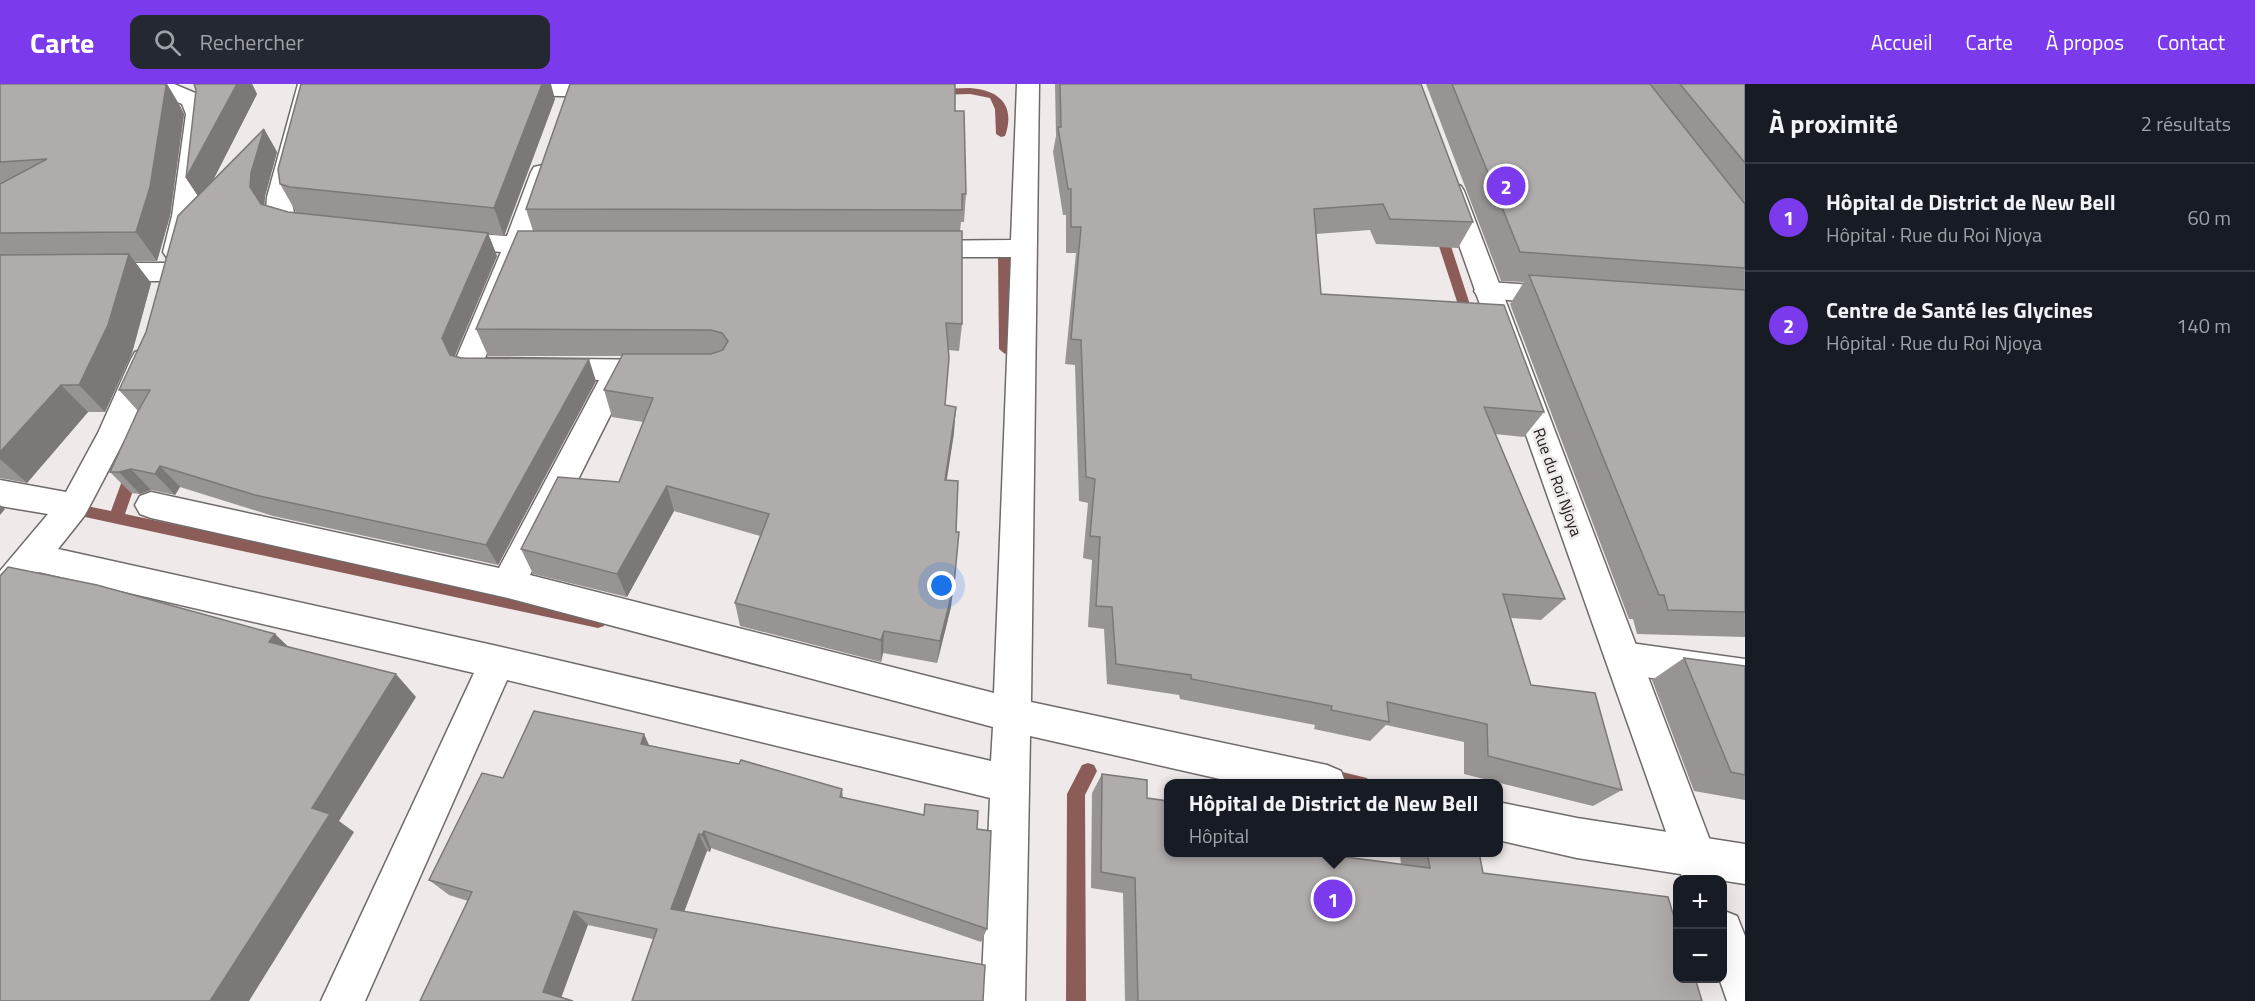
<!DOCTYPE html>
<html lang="fr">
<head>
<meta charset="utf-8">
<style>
	:root { --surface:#171b24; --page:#242831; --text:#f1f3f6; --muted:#9ea1a6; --line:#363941; --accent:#7c3aed }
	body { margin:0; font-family:"Titillium Web",sans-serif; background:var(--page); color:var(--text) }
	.controls { position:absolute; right:18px; bottom:18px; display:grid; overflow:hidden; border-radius:12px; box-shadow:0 6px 24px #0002 }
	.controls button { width:54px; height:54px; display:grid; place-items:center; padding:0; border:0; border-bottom:2px solid var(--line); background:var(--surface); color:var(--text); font:30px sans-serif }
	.you { position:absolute; left:942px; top:502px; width:21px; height:21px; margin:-15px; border:4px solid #fff; border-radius:50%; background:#1a73e8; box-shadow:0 0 0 9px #1a73e833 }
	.badge { display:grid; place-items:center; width:39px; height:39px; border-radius:50%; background:var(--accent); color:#fff; font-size:20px; font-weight:700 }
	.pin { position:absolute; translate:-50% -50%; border:3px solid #fff; box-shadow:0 2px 6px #0006 }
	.popup { position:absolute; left:1164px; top:695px; width:339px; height:78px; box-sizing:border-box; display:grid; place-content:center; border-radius:12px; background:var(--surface); filter:drop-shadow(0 2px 4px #0005); font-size:20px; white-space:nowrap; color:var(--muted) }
	.popup b { font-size:22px; color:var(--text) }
	.popup::after { content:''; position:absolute; left:50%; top:100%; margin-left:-12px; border:12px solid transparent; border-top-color:var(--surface) }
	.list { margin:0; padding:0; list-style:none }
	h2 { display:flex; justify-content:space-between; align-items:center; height:78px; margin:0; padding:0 24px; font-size:26px }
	h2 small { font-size:20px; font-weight:400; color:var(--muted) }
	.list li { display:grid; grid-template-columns:39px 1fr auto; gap:18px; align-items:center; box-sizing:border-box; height:108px; padding:0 24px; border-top:2px solid var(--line) }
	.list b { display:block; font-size:22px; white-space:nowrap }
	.list p { margin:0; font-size:20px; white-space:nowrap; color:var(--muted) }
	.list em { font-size:20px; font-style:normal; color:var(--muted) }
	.icon { flex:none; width:33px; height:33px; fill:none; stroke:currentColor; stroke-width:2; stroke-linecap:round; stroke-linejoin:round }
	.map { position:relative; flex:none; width:1745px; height:917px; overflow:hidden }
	header { display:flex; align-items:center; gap:36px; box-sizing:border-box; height:84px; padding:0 30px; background:var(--accent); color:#fff }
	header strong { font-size:28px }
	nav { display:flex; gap:33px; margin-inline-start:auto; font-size:21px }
	.search { width:420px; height:54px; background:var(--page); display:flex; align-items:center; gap:15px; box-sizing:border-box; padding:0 21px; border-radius:12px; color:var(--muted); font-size:22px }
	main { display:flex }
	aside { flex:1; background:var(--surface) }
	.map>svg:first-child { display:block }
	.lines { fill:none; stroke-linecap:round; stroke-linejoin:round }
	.stream { fill:#8b5c58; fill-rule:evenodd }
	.minor-casing { stroke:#6f6b6a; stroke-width:3 }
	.secondary-casing { stroke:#6f6b6a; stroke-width:3 }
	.minor { fill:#fff; fill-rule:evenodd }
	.secondary { fill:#fff; fill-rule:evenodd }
	.wall { fill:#989494 }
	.shaded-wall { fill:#7c7878 }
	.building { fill:#b1acac; stroke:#7c7878; stroke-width:1.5 }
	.labels { text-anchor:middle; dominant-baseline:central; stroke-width:5; stroke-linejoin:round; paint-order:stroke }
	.street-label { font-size:16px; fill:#1c1a1a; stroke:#efe9e9 }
</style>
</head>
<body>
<header>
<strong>Carte</strong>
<div class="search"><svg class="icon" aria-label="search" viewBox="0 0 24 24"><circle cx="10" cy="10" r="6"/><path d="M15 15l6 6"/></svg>Rechercher</div>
<nav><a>Accueil</a><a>Carte</a><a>À propos</a><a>Contact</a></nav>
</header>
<main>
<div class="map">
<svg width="1745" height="917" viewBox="0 0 1745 917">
	<rect width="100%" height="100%" fill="#efe9e9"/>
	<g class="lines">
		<!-- stream -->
		<path class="stream" d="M 970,4 C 999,6 1016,21 1005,52 L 1001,53 L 996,50 L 995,25 L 990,14 L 970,10 L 935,11 L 930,8 L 935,5 Z
			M 1442,149 L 1448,153 L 1475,236 L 1473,239 L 1469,240 L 1463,236 L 1436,153 Z
			M 1004,165 L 1010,169 L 1011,265 L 1005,270 L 999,265 L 998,169 Z
			M 133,380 L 138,382 L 140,386 L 125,430 L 598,530 L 604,532 L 606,537 L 604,542 L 598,544 L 62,428 L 60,424 L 62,420 L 67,418 L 111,427 L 126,386 L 128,382 Z
			M 1088,679 L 1094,681 L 1097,687 L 1085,711 L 1086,917 L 1066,917 L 1067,710 L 1082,681 Z
			M 1326,684 L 1367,694 L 1370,700 L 1324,700 L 1320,698 L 1317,692 L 1320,686 Z"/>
		<defs>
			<path id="minor" d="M 145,0 L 174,0 L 200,11 C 204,17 208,25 208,33 C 208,60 198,153 185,174 L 176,176 L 167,174 L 163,168 L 172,132 L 186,30 L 182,20 L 148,5 Z
				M 298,0 L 320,0 L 291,113 L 294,129 L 324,137 L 328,143 L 324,149 L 315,151 L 275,141 L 266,126 L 267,113 Z
				M 501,0 L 616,0 L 621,1 L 624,6 L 621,11 L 613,13 L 509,11 L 501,9 L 498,4 Z
				M 1017,0 L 1039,0 L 1031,618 L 1327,681 L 1341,687 L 1346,700 L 1242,700 L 1030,652 L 1025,917 L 981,917 L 990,714 L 507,596 L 365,917 L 321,917 L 474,589 L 39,488 L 12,522 L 0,527 L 0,487 L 48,430 L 0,422 L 0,396 L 66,408 L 98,349 L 131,275 L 135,268 L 145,265 L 155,268 L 159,275 L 128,349 L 85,431 L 58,465 L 497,562 L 991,677 L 993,643 L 508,514 L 151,434 L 140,430 L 135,421 L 140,412 L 151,408 L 499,484 L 599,296 L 472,294 L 462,291 L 455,277 L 501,168 L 438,162 L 434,156 L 438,150 L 447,148 L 507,152 L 531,88 L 534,83 L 543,81 L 552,83 L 555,88 L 532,154 L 566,158 L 570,164 L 566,170 L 557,172 L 526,170 L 485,274 L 659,276 L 669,279 L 673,286 L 669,293 L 659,296 L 628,296 L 530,491 L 994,609 L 1011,173 L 918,173 L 909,171 L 905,165 L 909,159 L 918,157 L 1011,156 Z
				M 98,179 L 171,179 L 180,182 L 184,188 L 180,194 L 171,197 L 98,197 L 89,194 L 85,188 L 89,182 Z
				M 1488,198 L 1561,203 L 1571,206 L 1575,212 L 1571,218 L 1561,221 L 1478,213 L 1474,207 L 1478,201 Z
				M 1623,558 L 1745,575 L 1745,607 L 1623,590 L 1610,585 L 1605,574 L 1610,563 Z
				M 1498,718 L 1577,734 L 1745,760 L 1745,800 L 1577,774 L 1498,756 Z"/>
			<path id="secondary" d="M 1452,99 L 1461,102 L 1464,107 L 1725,796 L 1722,801 L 1722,796 L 1683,796 L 1440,107 L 1443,102 Z
				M 1722,826 L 1737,832 L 1745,852 L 1745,917 L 1727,917 L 1719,894 L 1722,894 Z"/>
		</defs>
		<!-- minor casing -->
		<use href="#minor" class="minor-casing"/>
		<!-- secondary casing -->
		<use href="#secondary" class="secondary-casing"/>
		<!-- minor -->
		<use href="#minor" class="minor"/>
		<!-- secondary -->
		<use href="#secondary" class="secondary"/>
	</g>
	<!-- wall -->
	<path class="wall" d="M 0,0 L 167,0 L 180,22 L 184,30 L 170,132 L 157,177 L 134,177 L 151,199 L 132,269 L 105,328 L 88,328 L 27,399 L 0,394 Z
		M 194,0 L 252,0 L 257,10 L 212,98 L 264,45 L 277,68 L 265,112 L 264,121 L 288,128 L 300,129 L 296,128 L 280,100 L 555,15 L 504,152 L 488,150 L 497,172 L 455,272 L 596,297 L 498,481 L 273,432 L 180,403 L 175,411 L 151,406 L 140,410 L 131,409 L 110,388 L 138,327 L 119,306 L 146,248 L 198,112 L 186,94 L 196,6 Z
		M 1055,0 L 1421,0 L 1473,138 L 1458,164 L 1376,160 L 1370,146 L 1316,150 L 1321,210 L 1544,328 L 1524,353 L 1495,350 L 1565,515 L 1541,536 L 1511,534 L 1531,601 L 1622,706 L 1593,722 L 1464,690 L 1464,658 L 1386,641 L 1370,657 L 1314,645 L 1315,641 L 1180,615 L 1179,611 L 1107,600 L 1104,545 L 1088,543 L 1092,476 L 1083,474 L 1088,419 L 1079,417 L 1075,281 L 1065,280 L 1076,169 L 1066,169 L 1066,131 L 1063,131 L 1053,68 L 1056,52 Z
		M 1426,0 L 1745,0 L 1745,553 L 1637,550 L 1633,535 L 1629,535 L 1510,220 L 1524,198 L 1501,197 Z
		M 955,27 L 966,110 L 964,138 L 961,138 L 960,147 L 962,240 L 959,267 L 948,266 L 945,321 L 954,349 L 946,396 L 951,523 L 937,579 L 883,569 L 881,578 L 740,542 L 735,519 L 760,452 L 674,427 L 627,513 L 533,490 L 521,465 L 619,398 L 643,338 L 612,333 L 604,306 L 622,272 L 488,272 L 476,245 L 533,147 L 526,125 Z
		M 1684,574 L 1745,582 L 1745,716 L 1694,707 L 1652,596 Z
		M 644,650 L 649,661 L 842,705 L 843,713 L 977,745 L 987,845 L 981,858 L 711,764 L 710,768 L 707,767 L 653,855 L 588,841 L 420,917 L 468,817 L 449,811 L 429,796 L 503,694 Z
		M 1102,690 L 1147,714 L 1168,768 L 1401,780 L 1400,772 L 1404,768 L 1479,768 L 1483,789 L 1702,917 L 1125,917 L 1123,809 L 1091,804 L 1092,709 Z"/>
	<!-- shaded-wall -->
	<path class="shaded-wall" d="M 165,0 L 167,0 L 180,22 L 184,30 L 170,132 L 157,177 L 136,148 Z
		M 237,0 L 252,0 L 257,10 L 202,118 L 186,94 Z
		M 542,0 L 551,0 L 555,15 L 504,152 L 494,124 Z
		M 264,45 L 277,68 L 265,112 L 264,126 L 250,103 L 251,89 Z
		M 488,149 L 497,172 L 453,276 L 442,254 Z
		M 129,170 L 151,199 L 132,269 L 105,328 L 79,301 Z
		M 589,275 L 596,297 L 498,481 L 486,461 Z
		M 61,301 L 88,328 L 27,399 L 0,375 L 0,368 Z
		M 956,323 L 954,349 L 943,421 L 945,396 Z
		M 160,382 L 180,403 L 175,411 L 155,390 Z
		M 131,385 L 151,406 L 140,410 L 119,388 Z
		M 667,402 L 674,427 L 627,513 L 617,490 Z
		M 0,421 L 5,425 L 0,431 Z
		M 954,500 L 951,523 L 937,579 L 940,557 Z
		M 884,547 L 883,569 L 881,578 L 881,556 Z
		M 275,550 L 299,573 L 269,558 Z
		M 396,590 L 416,613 L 339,737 L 354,748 L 249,917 L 210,917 L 312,724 Z
		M 644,650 L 653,671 L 641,660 Z
		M 704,747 L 711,764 L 710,768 L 702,751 Z
		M 699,750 L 707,767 L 680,839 L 671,825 Z
		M 574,827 L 588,841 L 560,917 L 543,908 Z"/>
	<!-- building -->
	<path class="building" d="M 0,0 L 165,0 L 166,2 L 150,103 L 136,148 L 0,149 L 0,100 L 47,75 L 0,78 Z
		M 194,0 L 237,0 L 186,94 L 196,6 Z
		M 301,0 L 542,0 L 494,124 L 290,103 L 280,100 L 278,85 Z
		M 570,0 L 955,0 L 955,27 L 964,27 L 966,110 L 962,110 L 962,126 L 526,125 Z
		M 1060,0 L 1421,0 L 1473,138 L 1390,135 L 1383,120 L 1314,125 L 1321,210 L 1504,221 L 1544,328 L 1484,323 L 1565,515 L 1503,510 L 1531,601 L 1595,609 L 1622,706 L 1488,672 L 1487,640 L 1387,618 L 1389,638 L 1331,626 L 1332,622 L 1191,595 L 1191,591 L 1116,580 L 1112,523 L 1096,522 L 1100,453 L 1090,452 L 1095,395 L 1086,393 L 1081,256 L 1071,255 L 1081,143 L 1071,143 L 1071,105 L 1068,105 L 1058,43 L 1061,43 Z
		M 1452,0 L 1650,0 L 1745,120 L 1745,184 L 1520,168 Z
		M 1680,0 L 1745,0 L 1745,79 Z
		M 264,45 L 251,89 L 250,103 L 261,120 L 288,128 L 488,149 L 442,254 L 450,271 L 461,274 L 589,275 L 486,461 L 255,411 L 160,382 L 155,390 L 131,385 L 119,388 L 110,388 L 137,329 L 150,306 L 119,306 L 146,248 L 178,132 Z
		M 518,147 L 962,147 L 962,240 L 946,239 L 949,274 L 945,321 L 956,323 L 945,396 L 958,397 L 956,448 L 959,448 L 954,500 L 940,557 L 884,547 L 881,556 L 735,519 L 769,430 L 667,402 L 617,490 L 521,465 L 558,393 L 619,398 L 653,314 L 604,306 L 623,270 L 711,270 L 723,266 L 728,257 L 722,249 L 711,246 L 476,245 Z
		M 129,170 L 108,241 L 79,301 L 61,301 L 0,368 L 0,171 Z
		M 1529,191 L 1745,206 L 1745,528 L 1668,526 L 1664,511 L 1659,511 Z
		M 8,483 L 97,501 L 275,550 L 269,558 L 396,590 L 312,724 L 330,730 L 210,917 L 0,917 L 0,492 Z
		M 1684,574 L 1745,582 L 1745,691 L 1731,688 Z
		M 534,627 L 644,650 L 641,660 L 739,680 L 741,676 L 842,705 L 840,713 L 924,731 L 925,720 L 978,727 L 977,745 L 991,747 L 987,845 L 704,747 L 702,751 L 699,750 L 671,825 L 985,881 L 983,917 L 632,917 L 657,845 L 574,827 L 543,908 L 573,917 L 420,917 L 472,808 L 429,796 L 482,689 L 503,694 Z
		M 1102,690 L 1147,696 L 1147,714 L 1168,717 L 1168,768 L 1308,768 L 1430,784 L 1427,768 L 1479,768 L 1483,789 L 1668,813 L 1677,843 L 1677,894 L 1695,894 L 1702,917 L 1138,917 L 1135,794 L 1101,788 Z"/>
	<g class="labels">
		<!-- street labels -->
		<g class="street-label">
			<text transform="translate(1558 398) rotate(70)">Rue du Roi Njoya</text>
		</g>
	</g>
</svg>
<div class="controls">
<button>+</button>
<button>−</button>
</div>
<div class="you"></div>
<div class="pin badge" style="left:1333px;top:815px">1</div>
<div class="popup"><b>Hôpital de District de New Bell</b>Hôpital</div>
<div class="pin badge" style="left:1506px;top:102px">2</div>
</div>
<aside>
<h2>À proximité<small>2 résultats</small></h2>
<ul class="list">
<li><span class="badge">1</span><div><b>Hôpital de District de New Bell</b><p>Hôpital · Rue du Roi Njoya</p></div><em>60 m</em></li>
<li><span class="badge">2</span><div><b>Centre de Santé les Glycines</b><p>Hôpital · Rue du Roi Njoya</p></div><em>140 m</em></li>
</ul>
</aside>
</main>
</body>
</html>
